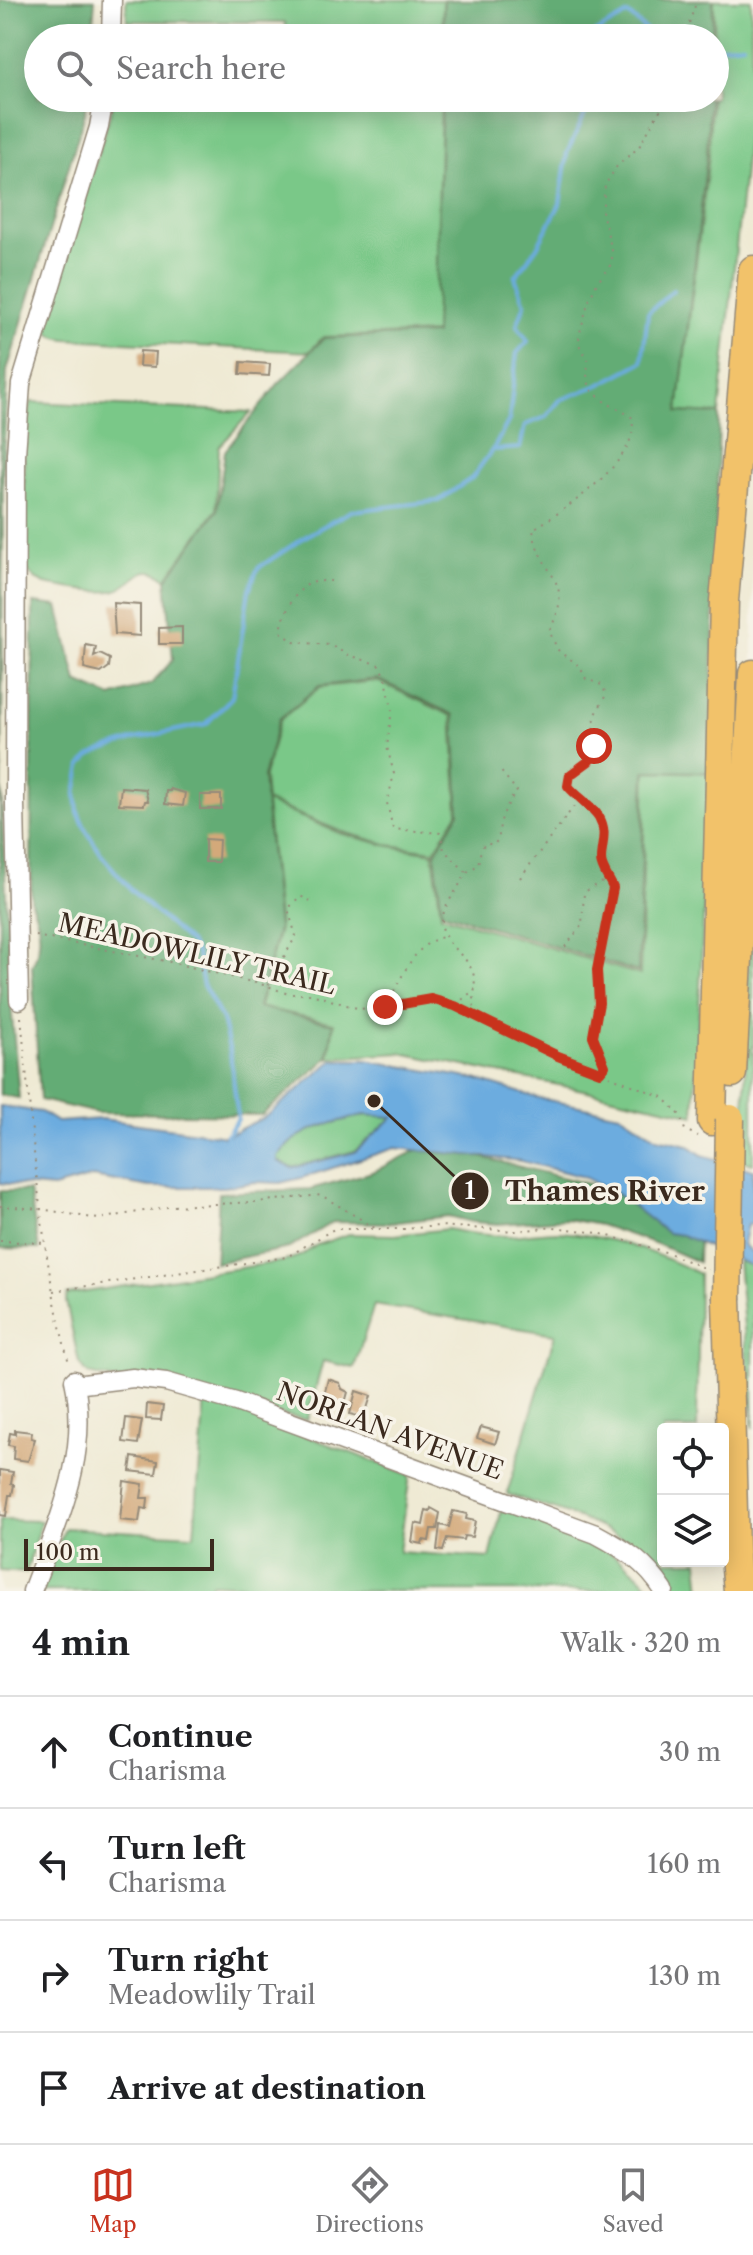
<!DOCTYPE html>
<html lang="en">
<head>
<meta charset="utf-8">
<style>
	:root { --surface:#fff; --page:#f6f6f6; --text:#202124; --muted:#757577; --line:#e0e0e0; --accent:#c8321e }
	body { margin:0; font-family:"Libre Caslon Text",serif; background:var(--page); color:var(--text) }
	.controls { position:absolute; right:24px; bottom:24px; display:grid; overflow:hidden; border-radius:8px; box-shadow:0 4px 20px #0003 }
	.controls button { width:72px; height:72px; display:grid; place-items:center; padding:0; border:0; border-bottom:2px solid var(--line); background:var(--surface); color:var(--text); font:40px sans-serif }
	.scale { position:absolute; left:24px; bottom:20px; width:190px; box-sizing:border-box; padding-left:8px; border:4px solid #3b2a1e; border-top:0; font-size:22px; line-height:28px; white-space:nowrap; color:#3b2a1e; -webkit-text-stroke:6px #f7f3e8; paint-order:stroke }
	.stop { position:absolute; width:24px; height:24px; margin:-18px; border:6px solid #c8321e; border-radius:50%; background:#fff }
	.stop.end { background:#c8321e; border-color:#fff; box-shadow:0 2px 8px #0008 }
	.list { margin:0; padding:0; list-style:none }
	h2 { display:flex; justify-content:space-between; align-items:center; height:104px; margin:0; padding:0 32px; font-size:34px }
	h2 small { font-size:26px; font-weight:400; color:var(--muted) }
	.list li { display:grid; grid-template-columns:52px 1fr auto; gap:24px; align-items:center; box-sizing:border-box; height:112px; padding:0 32px; border-top:2px solid var(--line) }
	.list b { display:block; font-size:30px; white-space:nowrap }
	.list p { margin:0; font-size:26px; white-space:nowrap; color:var(--muted) }
	.list em { font-size:26px; font-style:normal; color:var(--muted) }
	.icon { flex:none; width:44px; height:44px; fill:none; stroke:currentColor; stroke-width:2; stroke-linecap:round; stroke-linejoin:round }
	.map { position:relative; flex:none; width:753px; height:1591px; overflow:hidden }
	.search { position:absolute; background:var(--surface); box-shadow:0 4px 20px #0003; left:24px; right:24px; top:24px; height:88px; display:flex; align-items:center; gap:20px; box-sizing:border-box; padding:0 28px; border-radius:44px; color:var(--muted); font-size:30px }
	.sheet { height:552px; background:var(--surface) }
	nav { display:flex; justify-content:space-around; align-items:center; box-sizing:border-box; height:112px; border-top:2px solid var(--line); background:var(--surface); font-size:22px; color:var(--muted) }
	nav a { display:grid; justify-items:center; gap:4px }
	nav .on { color:var(--accent) }
	.map>svg:first-child { display:block }
	.green { fill:#7ac888; stroke:#5a7953; stroke-width:2 }
	.forest { fill:#63ac74; stroke:#4f6b49; stroke-width:2 }
	.water { fill:#6cacdf; stroke:#546b7e; stroke-width:2; fill-rule:evenodd }
	.lines { fill:none; stroke-linecap:round; stroke-linejoin:round }
	.stream { stroke:#6cacdf; stroke-width:4 }
	.building { fill:#d3a97a }
	.minor-casing { stroke:#958a79; stroke-width:21 }
	.highway-casing { stroke:#958a79; stroke-width:31 }
	.path { stroke:#958a79; stroke-width:2; stroke-dasharray:2 6; stroke-linecap:butt }
	.minor { stroke:#fff; stroke-width:18 }
	.highway { stroke:#f2c26a; stroke-width:28 }
	.highway-bridge-casing { stroke:#958a79; stroke-width:31; stroke-linecap:butt }
	.highway-bridge { stroke:#f2c26a; stroke-width:28 }
	.route { stroke:#c8321e; stroke-width:10 }
	.labels { text-anchor:middle; dominant-baseline:central; stroke-width:7; stroke-linejoin:round; paint-order:stroke }
	.street-label { font-size:26px; fill:#3b2a1e; stroke:#f7f3e8 }
	.leader { fill:none; stroke:#3b2a1e; stroke-width:3 }
	.callout-dot { fill:#3b2a1e; stroke:#f7f3e8; stroke-width:3 }
	.mark-label { font-size:24px; text-anchor:middle; font-weight:bold; fill:#fff }
	.callout-label { font-size:28px; text-anchor:middle; font-weight:bold; fill:#3b2a1e; stroke:#f7f3e8; stroke-width:7; stroke-linejoin:round; paint-order:stroke }
</style>
</head>
<body>
<div class="map">
<svg width="753" height="1591" viewBox="0 0 753 1591">
	<rect width="100%" height="100%" fill="#f7f3e8"/>
	<filter id="ink" filterUnits="userSpaceOnUse"><feTurbulence type="fractalNoise" baseFrequency=".0125" numOctaves="2"/><feDisplacementMap in="SourceGraphic" scale="16" xChannelSelector="R" yChannelSelector="G"/><feConvolveMatrix kernelMatrix="1 2 1 2 8 2 1 2 1" color-interpolation-filters="sRGB"/></filter>
	<filter id="wash" filterUnits="userSpaceOnUse"><feTurbulence type="fractalNoise" baseFrequency=".006" numOctaves="4" result="noise"/><feDisplacementMap in="SourceGraphic" scale="32" xChannelSelector="R" yChannelSelector="G"/><feGaussianBlur stdDeviation="1.8" result="paint"/><feColorMatrix in="noise" values="0 0 0 0 0 0 0 0 0 0 0 0 0 0 0 0 0 1.4 0 .05"/><feComposite in="paint" operator="in"/></filter>
	<g filter="url(#wash)">
		<rect width="100%" height="100%" fill="#efead4"/>
		<!-- green -->
		<path class="green" d="M 126,0 L 443,0 L 442,38 L 286,38 L 285,22 L 127,21 Z
			M 714,0 L 751,0 L 752,92 L 719,414 L 678,412 L 709,155 L 711,98 L 715,98 Z
			M 115,98 L 441,98 L 435,333 L 323,337 L 309,352 L 66,339 C 57,338 51,336 45,328 Z
			M 31,402 L 251,412 L 219,447 L 216,510 L 166,579 C 141,558 136,585 116,590 C 100,595 62,587 45,584 L 35,579 L 25,568 L 24,445 Z
			M 377,681 L 452,716 L 458,813 L 434,851 L 390,845 L 340,831 L 266,801 L 264,776 L 280,720 L 320,687 Z
			M 646,771 L 710,773 L 694,1115 L 583,1090 L 401,1053 L 329,1058 L 334,1023 L 259,1007 L 279,929 L 266,802 L 339,833 L 389,846 L 433,853 L 441,915 L 640,975 Z
			M 749,940 L 753,942 L 753,1164 L 743,1161 Z
			M 364,1115 L 394,1117 L 355,1151 L 292,1168 L 278,1161 L 277,1156 C 302,1125 329,1125 364,1115 Z
			M 448,1229 C 469,1234 488,1236 509,1236 C 526,1235 542,1232 558,1232 C 608,1235 656,1252 699,1274 L 697,1429 L 663,1429 L 663,1561 L 698,1561 L 701,1591 L 672,1591 C 644,1531 565,1514 507,1494 L 555,1334 L 374,1305 L 354,1368 L 323,1361 L 307,1420 L 88,1374 L 79,1363 L 66,1301 L 67,1295 L 285,1261 L 302,1255 L 317,1245 L 349,1234 L 395,1235 Z
			M 738,1261 L 753,1266 L 753,1428 Z
			M 205,1398 L 410,1475 L 399,1552 L 490,1558 L 502,1508 C 554,1530 618,1542 652,1591 L 353,1591 L 212,1583 L 205,1591 L 41,1591 L 65,1528 L 194,1535 Z
			M 0,1520 L 41,1521 L 26,1573 L 0,1571 Z"/>
		<!-- forest -->
		<path class="forest" d="M 0,0 L 95,0 L 92,38 L 38,38 L 38,98 L 86,98 L 85,113 L 7,371 L 3,469 L 2,808 L 11,1003 L 19,1098 L 0,1095 Z
			M 444,0 L 713,0 L 712,38 L 443,38 Z
			M 442,98 L 709,98 L 707,155 L 678,412 L 719,414 L 710,772 L 645,771 L 638,972 L 442,912 L 435,853 L 459,813 L 454,715 L 377,679 L 319,686 L 279,719 L 263,777 L 278,929 L 258,1007 L 333,1024 L 328,1058 L 262,1115 L 97,1113 L 40,1100 L 32,966 C 43,943 41,925 31,903 L 33,603 L 58,606 L 77,682 L 111,697 L 151,684 L 173,660 L 166,580 L 217,510 L 225,451 L 278,384 L 324,338 L 435,334 Z
			M 429,1144 L 637,1196 L 699,1228 L 698,1262 L 657,1244 L 600,1225 L 568,1219 L 498,1224 L 472,1222 L 448,1216 L 390,1223 L 333,1222 L 289,1248 L 215,1263 L 219,1193 L 310,1189 L 373,1172 Z
			M 0,1191 L 29,1191 L 39,1249 L 0,1248 Z"/>
		<!-- water -->
		<path class="water" d="M 333,1060 L 366,1060 L 475,1079 L 538,1098 L 620,1114 L 657,1138 L 688,1145 L 702,1155 L 753,1170 L 753,1224 L 747,1225 L 743,1244 L 753,1254 L 753,1267 L 682,1235 L 667,1233 L 616,1193 L 584,1177 L 521,1161 L 487,1157 L 395,1148 L 301,1178 L 280,1183 L 255,1182 L 225,1187 L 150,1187 L 93,1177 L 53,1188 L 0,1183 L 0,1106 L 41,1112 L 57,1122 L 102,1119 L 226,1136 L 267,1116 ZM 364,1115 L 393,1117 L 355,1152 L 292,1168 L 278,1161 L 278,1156 C 302,1125 329,1125 364,1115 Z"/>
		<g class="lines">
			<!-- stream -->
			<path class="stream" d="M 586,38 L 628,14 L 655,38
				M 715,47 L 743,44
				M 493,450 L 520,448 L 525,425 L 546,417 L 560,400 L 599,385 L 642,362 L 648,313 L 673,290
				M 226,1136 L 238,1119 L 230,1052 L 222,1019 L 203,985 L 197,955 L 191,944 L 132,891 L 103,857 L 86,830 L 78,812 L 76,793 L 81,766 L 89,757 L 100,751 L 135,739 L 206,724 L 232,697 L 249,590 L 258,568 L 311,533 L 351,511 L 438,501 L 472,478 L 495,446 L 509,420 L 517,353 L 528,341 L 517,325 L 525,304 L 515,277 L 537,247 L 560,204 L 567,153 L 586,112 L 582,98"/>
		</g>
		<g id="blocks">
			<!-- building -->
			<path class="building" d="M 140,351 L 156,352 L 155,367 L 139,366 Z
				M 241,362 L 270,364 L 269,376 L 240,374 Z
				M 113,603 L 140,605 L 140,636 L 115,634 Z
				M 182,627 L 182,644 L 159,644 L 159,628 Z
				M 86,645 L 96,647 L 94,657 L 100,654 L 110,659 L 109,667 L 101,673 L 84,669 Z
				M 121,787 L 145,789 L 148,801 L 145,801 L 144,805 L 119,804 Z
				M 170,789 L 185,793 L 183,806 L 165,804 L 166,791 L 170,791 Z
				M 200,795 L 221,795 L 221,809 L 200,809 Z
				M 205,839 L 219,840 L 218,862 L 205,862 Z
				M 328,1379 L 340,1383 L 342,1389 L 348,1392 L 345,1403 L 336,1400 L 333,1407 L 322,1404 Z
				M 356,1391 L 371,1396 L 364,1418 L 350,1414 Z
				M 147,1404 L 163,1406 L 161,1420 L 146,1419 Z
				M 126,1418 L 142,1420 L 138,1444 L 123,1442 Z
				M 481,1427 L 499,1432 L 495,1444 L 477,1438 Z
				M 15,1430 L 32,1432 L 31,1438 L 35,1439 L 28,1461 L 13,1459 L 14,1446 L 8,1445 L 10,1433 L 15,1434 Z
				M 132,1457 L 158,1461 L 156,1474 L 130,1471 Z
				M 0,1470 L 13,1472 L 11,1484 L 14,1485 L 12,1495 L 9,1495 L 6,1516 L 0,1515 Z
				M 124,1481 L 143,1484 L 141,1498 L 148,1498 L 147,1509 L 141,1508 L 139,1522 L 120,1520 Z
				M 431,1508 L 440,1513 L 437,1529 L 431,1529 L 429,1541 L 423,1540 L 422,1544 L 412,1542 L 415,1523 L 423,1525 L 426,1510 L 430,1511 Z
				M 453,1511 L 467,1514 L 466,1519 L 475,1521 L 472,1537 L 464,1536 L 463,1540 L 447,1538 L 443,1551 L 437,1550 L 440,1525 L 449,1527 Z"/>
		</g>
	</g>
	<g filter="url(#ink)">
		<use href="#blocks" fill-opacity="0" stroke="#958a79" stroke-width="2"/>
		<g class="lines">
			<defs>
				<path id="minor" d="M 111,38 L 112,0
					M 19,1000 L 15,804 L 16,454 L 21,384 L 99,127 L 104,98
					M 75,1385 L 133,1378 L 166,1382 L 236,1402 L 596,1534 C 626,1550 645,1562 664,1591
					M 32,1591 C 57,1522 91,1455 74,1380"/>
				<path id="highway" d="M 732,1073 L 753,674
					M 712,1121 L 724,601 L 753,270
					M 727,1299 L 734,1547 L 738,1591"/>
			</defs>
			<!-- minor casing -->
			<use href="#minor" class="minor-casing"/>
			<!-- highway casing -->
			<use href="#highway" class="highway-casing"/>
			<!-- path -->
			<path class="path" d="M 684,38 L 697,0
				M 331,581 C 325,581 316,581 311,583 C 294,590 283,615 281,632 L 294,642 L 330,645 L 346,654 L 379,665 L 386,679 L 392,709 L 387,747 L 394,774 L 387,803 L 393,829 L 440,833 L 444,850 L 466,872 C 457,895 430,915 448,941 C 454,950 464,956 469,965 C 480,980 471,998 475,1014
				M 467,872 L 478,865 L 481,849 L 485,843 L 493,845 L 499,839 C 498,821 506,805 517,791 L 499,769
				M 520,878 L 578,801
				M 35,936 L 170,962 L 268,986 L 288,994 L 311,994 L 360,1009 L 431,999 L 455,1006 L 558,1056 L 663,1097 L 680,1115 L 685,1130 L 698,1136
				M 565,947 L 582,925 L 584,892 L 608,879
				M 268,985 L 296,936 L 288,909 L 300,896 L 315,903
				M 386,1005 C 402,980 412,944 443,937
				M 456,1005 L 475,989
				M 21,1017 C 33,1133 39,1251 69,1363
				M 600,1072 L 605,1066 L 593,1036 L 599,1003 L 597,970 L 613,888 C 610,880 601,869 601,860 C 601,844 608,833 599,817 C 594,808 576,796 568,786 L 570,775 C 604,752 588,751 595,718 C 597,710 603,702 606,694 L 602,685 L 586,679 C 577,658 570,662 558,650 C 555,645 552,636 549,631 C 578,579 538,575 533,529 C 562,512 646,457 631,416 L 605,402 L 590,389 L 587,375 L 588,360 L 580,347 L 579,336 L 588,303 L 597,283 L 610,266 L 613,254 L 602,213 L 605,185 L 617,166 L 639,147 L 667,98
				M 0,1206 L 41,1209 L 98,1219 L 173,1206 L 256,1202 L 321,1195 L 375,1228
				M 0,1241 L 45,1243
				M 53,1291 L 287,1257 L 334,1229 L 404,1229 L 439,1226 L 516,1231 L 554,1227 L 598,1233 L 669,1253 L 708,1270"/>
			<!-- minor -->
			<use href="#minor" class="minor"/>
			<!-- highway -->
			<use href="#highway" class="highway"/>
			<defs>
				<path id="highway-bridge" d="M 727,1299 L 730,1119"/>
			</defs>
			<!-- highway-bridge casing -->
			<use href="#highway-bridge" class="highway-bridge-casing"/>
			<!-- highway-bridge -->
			<use href="#highway-bridge" class="highway-bridge"/>
		</g>
	</g>
	<g class="lines" filter="url(#ink)">
		<!-- route -->
		<path class="route" d="M 385,1007 L 431,999 L 455,1006 L 558,1056 L 600,1072 L 605,1066 L 593,1036 L 599,1003 L 597,970 L 613,888 C 610,880 601,869 601,860 C 601,844 608,833 599,817 C 594,808 576,796 568,786 L 570,775 L 589,761 L 594,746"/>
	</g>
	<g class="labels">
		<!-- street labels -->
		<g class="street-label">
			<text transform="translate(197 954) rotate(13)">MEADOWLILY TRAIL</text>
			<text transform="translate(390 1431) rotate(20)">NORLAN AVENUE</text>
		</g>
	</g>
	<!-- callouts -->
	<path class="leader" d="M374 1101L470 1191"/>
	<g class="callout-dot">
		<circle cx="374" cy="1101" r="8"/>
		<circle cx="470" cy="1191" r="20"/>
	</g>
	<g class="mark-label">
		<text x="470" y="1199">1</text>
	</g>
	<g class="callout-label">
		<text x="605" y="1201">Thames River</text>
	</g>
</svg>
<div class="controls">
<button><svg class="icon" aria-label="locate" viewBox="0 0 24 24"><circle cx="12" cy="12" r="6"/><path d="M12 2v4M12 18v4M2 12h4M18 12h4"/></svg></button>
<button><svg class="icon" aria-label="layers" viewBox="0 0 24 24"><path d="M12 4l9 5-9 5-9-5zM3 14l9 5 9-5"/></svg></button>
</div>
<div class="scale">100 m</div>
<div class="stop" style="left:594px;top:746px"></div>
<div class="stop end" style="left:385px;top:1007px"></div>
<div class="search"><svg class="icon" aria-label="search" viewBox="0 0 24 24"><circle cx="10" cy="10" r="6"/><path d="M15 15l6 6"/></svg>Search here</div>
</div>
<section class="sheet">
<h2>4 min<small>Walk · 320 m</small></h2>
<ul class="list">
<li><svg class="icon" aria-label="ahead" viewBox="0 0 24 24"><path d="M12 20V5M6 11l6-6 6 6"/></svg><div><b>Continue</b><p>Charisma</p></div><em>30 m</em></li>
<li><svg class="icon" aria-label="left" viewBox="0 0 24 24"><path d="M17 20v-9H6M10 6l-5 5 5 5"/></svg><div><b>Turn left</b><p>Charisma</p></div><em>160 m</em></li>
<li><svg class="icon" aria-label="right" viewBox="0 0 24 24"><path d="M7 20v-9h11M14 6l5 5-5 5"/></svg><div><b>Turn right</b><p>Meadowlily Trail</p></div><em>130 m</em></li>
<li><svg class="icon" aria-label="arrive" viewBox="0 0 24 24"><path d="M6 21V4h12l-3 4 3 4H6"/></svg><div><b>Arrive at destination</b></div></li>
</ul>
</section>
<nav>
<a class="on"><svg class="icon" aria-label="map" viewBox="0 0 24 24"><path d="M3 6l6-2 6 2 6-2v14l-6 2-6-2-6 2zM9 4v14M15 6v14"/></svg>Map</a>
<a><svg class="icon" aria-label="directions" viewBox="0 0 24 24"><path d="M12 3l9 9-9 9-9-9zM9 14v-3h6M13 9l2 2-2 2"/></svg>Directions</a>
<a><svg class="icon" aria-label="saved" viewBox="0 0 24 24"><path d="M7 4h10v16l-5-4-5 4z"/></svg>Saved</a>
</nav>
</body>
</html>
